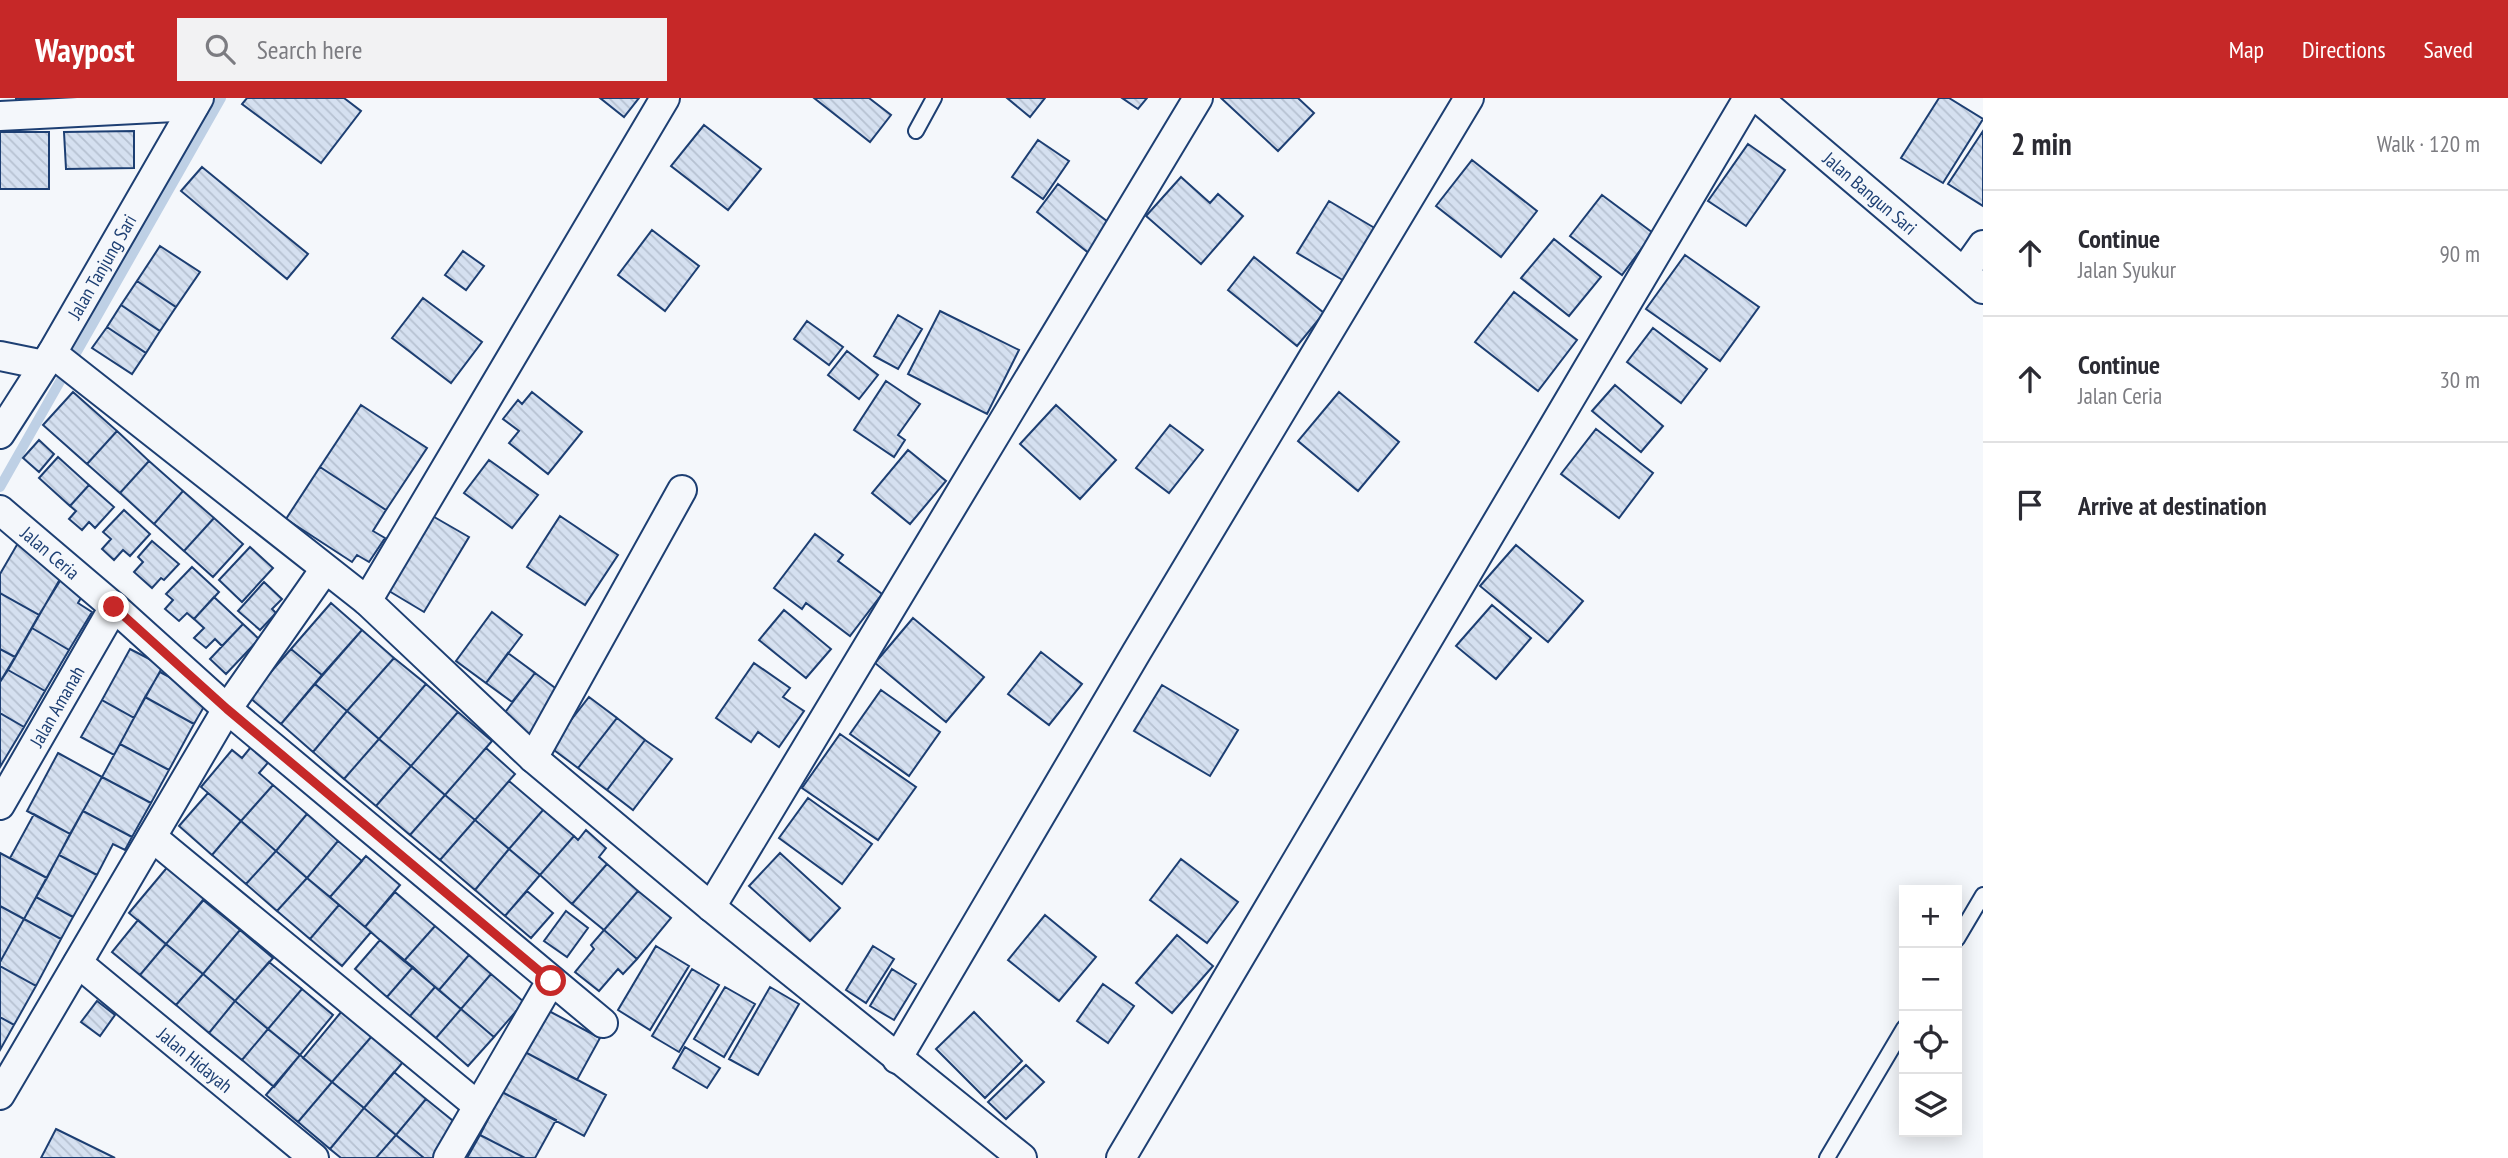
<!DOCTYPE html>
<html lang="en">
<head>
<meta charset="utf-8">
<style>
	:root { --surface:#fff; --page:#f2f2f3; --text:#2b2b33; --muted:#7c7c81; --line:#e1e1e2; --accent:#c62828 }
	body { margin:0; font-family:"PT Sans Narrow",sans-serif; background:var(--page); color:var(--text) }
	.controls { position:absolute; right:21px; bottom:21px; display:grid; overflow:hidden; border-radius:0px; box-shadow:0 4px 18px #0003 }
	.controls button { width:63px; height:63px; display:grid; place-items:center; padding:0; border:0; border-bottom:2px solid var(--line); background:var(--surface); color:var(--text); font:35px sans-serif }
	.stop { position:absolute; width:21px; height:21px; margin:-16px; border:5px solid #c62828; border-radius:50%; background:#fff }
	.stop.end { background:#c62828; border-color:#fff; box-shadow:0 2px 7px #0008 }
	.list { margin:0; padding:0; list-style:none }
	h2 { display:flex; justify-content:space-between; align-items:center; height:91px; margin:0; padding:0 28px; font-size:30px }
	h2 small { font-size:23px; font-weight:400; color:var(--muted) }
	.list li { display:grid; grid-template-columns:46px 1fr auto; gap:21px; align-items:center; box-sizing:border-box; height:126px; padding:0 28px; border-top:2px solid var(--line) }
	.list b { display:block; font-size:26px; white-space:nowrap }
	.list p { margin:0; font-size:23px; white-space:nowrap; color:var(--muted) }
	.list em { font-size:23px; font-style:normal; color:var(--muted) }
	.icon { flex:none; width:38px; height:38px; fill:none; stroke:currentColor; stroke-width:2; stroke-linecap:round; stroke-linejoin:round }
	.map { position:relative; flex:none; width:1983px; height:1060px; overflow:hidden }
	header { display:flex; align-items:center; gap:42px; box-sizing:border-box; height:98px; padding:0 35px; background:var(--accent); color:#fff }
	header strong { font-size:33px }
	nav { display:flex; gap:38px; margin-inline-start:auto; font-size:24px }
	.search { width:490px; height:63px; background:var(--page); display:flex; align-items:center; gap:18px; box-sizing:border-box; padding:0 24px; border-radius:0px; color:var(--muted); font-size:26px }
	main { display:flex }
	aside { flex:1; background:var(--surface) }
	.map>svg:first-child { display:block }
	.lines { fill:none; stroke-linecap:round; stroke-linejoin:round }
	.stream { stroke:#bed0e5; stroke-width:10 }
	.building { fill:url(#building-back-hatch); stroke:#1d3f73; stroke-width:2 }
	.lane-casing { stroke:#1d3f73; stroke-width:18 }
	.street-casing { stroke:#1d3f73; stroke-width:32 }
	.lane { stroke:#f4f7fb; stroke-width:14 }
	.street { stroke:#f4f7fb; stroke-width:28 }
	.route { stroke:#c62828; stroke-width:9 }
	.labels { text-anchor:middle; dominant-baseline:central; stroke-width:5; stroke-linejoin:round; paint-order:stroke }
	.street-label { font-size:19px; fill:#1d3f73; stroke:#f4f7fb }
</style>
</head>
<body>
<header>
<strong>Waypost</strong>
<div class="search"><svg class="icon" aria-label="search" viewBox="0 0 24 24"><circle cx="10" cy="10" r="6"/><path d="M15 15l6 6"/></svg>Search here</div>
<nav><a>Map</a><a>Directions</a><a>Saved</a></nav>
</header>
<main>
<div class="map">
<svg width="1983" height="1060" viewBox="0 0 1983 1060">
	<defs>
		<pattern id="building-back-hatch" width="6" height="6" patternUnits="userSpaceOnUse" patternTransform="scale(1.75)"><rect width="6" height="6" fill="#d5e0f0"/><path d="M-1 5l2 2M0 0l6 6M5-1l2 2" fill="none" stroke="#b6c1d1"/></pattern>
	</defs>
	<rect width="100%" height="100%" fill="#f4f7fb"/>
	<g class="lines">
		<!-- stream -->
		<path class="stream" d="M 0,389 L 221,0"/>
	</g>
	<!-- building -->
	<path class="building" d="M 16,0 L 63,0 L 63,5 L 16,5 Z
		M 247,0 L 344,0 L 361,13 L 321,65 L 242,6 Z
		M 600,0 L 639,0 L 624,19 Z
		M 814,0 L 869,0 L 891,17 L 870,44 Z
		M 1007,0 L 1045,0 L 1030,19 Z
		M 1122,0 L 1147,0 L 1138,11 Z
		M 1221,0 L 1298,0 L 1314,15 L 1278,53 Z
		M 1939,0 L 1949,0 L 1983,21 L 1943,85 L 1901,60 Z
		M 704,27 L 761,71 L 728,112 L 671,68 Z
		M 134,33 L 134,70 L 66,71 L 64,34 Z
		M 1983,33 L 1983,108 L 1948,86 Z
		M 0,34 L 49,34 L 49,91 L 0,91 Z
		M 1038,42 L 1069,63 L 1043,101 L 1012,79 Z
		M 1748,46 L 1785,72 L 1746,128 L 1708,103 Z
		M 1472,62 L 1537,113 L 1501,159 L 1436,108 Z
		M 202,69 L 308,156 L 287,181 L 181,93 Z
		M 1181,79 L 1210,105 L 1218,96 L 1243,118 L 1201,166 L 1146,118 Z
		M 1058,86 L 1112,127 L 1090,156 L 1037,114 Z
		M 1602,97 L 1653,135 L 1622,177 L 1570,138 Z
		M 1329,103 L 1378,132 L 1346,184 L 1297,155 Z
		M 652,132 L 699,168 L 665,213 L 618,177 Z
		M 1554,141 L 1601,179 L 1569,218 L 1521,180 Z
		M 160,148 L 200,174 L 176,209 L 137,183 Z
		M 463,153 L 484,168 L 466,192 L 445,177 Z
		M 1685,157 L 1759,209 L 1720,263 L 1646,211 Z
		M 1254,159 L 1324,215 L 1297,248 L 1228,192 Z
		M 137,183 L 176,209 L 160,233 L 121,207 Z
		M 1514,194 L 1577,242 L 1538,293 L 1475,244 Z
		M 423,200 L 482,244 L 451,285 L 392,240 Z
		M 121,207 L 160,233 L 146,255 L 107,229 Z
		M 940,213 L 1019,252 L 987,316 L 908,276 Z
		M 898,217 L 922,231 L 898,271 L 874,258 Z
		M 807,223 L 843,249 L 829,267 L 794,241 Z
		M 107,229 L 146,255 L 132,276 L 92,250 Z
		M 1653,230 L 1707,271 L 1681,305 L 1627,264 Z
		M 847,253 L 878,277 L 859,301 L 828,277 Z
		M 886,283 L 920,306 L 898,337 L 905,342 L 894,359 L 854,332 Z
		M 1615,287 L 1663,328 L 1641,354 L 1592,313 Z
		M 73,294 L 117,333 L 87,366 L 43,327 Z
		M 532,294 L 582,334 L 548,376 L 509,345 L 519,333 L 503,321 L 518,302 L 522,306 Z
		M 1339,294 L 1399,344 L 1358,393 L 1298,343 Z
		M 361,307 L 427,350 L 386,412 L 320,369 Z
		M 1056,307 L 1116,362 L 1080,401 L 1020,346 Z
		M 1170,327 L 1203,352 L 1169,395 L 1136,370 Z
		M 1596,331 L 1653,375 L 1619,420 L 1561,376 Z
		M 117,333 L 149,363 L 120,395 L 87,366 Z
		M 39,342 L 54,356 L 39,374 L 23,360 Z
		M 908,352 L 946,383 L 910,426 L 872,395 Z
		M 58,359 L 89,387 L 70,408 L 39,380 Z
		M 489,362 L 538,397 L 512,430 L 464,395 Z
		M 149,363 L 183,393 L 154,426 L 120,395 Z
		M 320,369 L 386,412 L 373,433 L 385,440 L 369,464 L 357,457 L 352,464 L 286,421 Z
		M 89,387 L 114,409 L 95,430 L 89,424 L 82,432 L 69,421 L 76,413 L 70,408 Z
		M 183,393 L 214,420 L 184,453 L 154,426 Z
		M 124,412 L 150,436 L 130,458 L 123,452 L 114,462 L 102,451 L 111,441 L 103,434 Z
		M 429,416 L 469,439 L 424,514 L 384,490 Z
		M 560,418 L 618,457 L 585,507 L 527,469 Z
		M 214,420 L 243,446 L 213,479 L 184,453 Z
		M 815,436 L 843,457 L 838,463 L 882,496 L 850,538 L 806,505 L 802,511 L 774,490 Z
		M 152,443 L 179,466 L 164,482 L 161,480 L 152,490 L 134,474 L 143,464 L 138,459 Z
		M 18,445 L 66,473 L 39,517 L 0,495 L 0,476 Z
		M 1516,447 L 1583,503 L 1548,544 L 1480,488 Z
		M 250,449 L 273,470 L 242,504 L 219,482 Z
		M 192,469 L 219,494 L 194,521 L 187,515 L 179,523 L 165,511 L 173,502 L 166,496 Z
		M 64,474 L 88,488 L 78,505 L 92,514 L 69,552 L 32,530 Z
		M 264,484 L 282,501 L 272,511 L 276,515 L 260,532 L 238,513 Z
		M 0,495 L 39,517 L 15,559 L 0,551 Z
		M 214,499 L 243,526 L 222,548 L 215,541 L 206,550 L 194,540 L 204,530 L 194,521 Z
		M 331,505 L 362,532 L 322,577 L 291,551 Z
		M 1492,507 L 1531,540 L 1496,581 L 1456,548 Z
		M 784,512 L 831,551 L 806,580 L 759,542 Z
		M 492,514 L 522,537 L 486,585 L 456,563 Z
		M 913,520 L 984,579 L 946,624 L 875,565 Z
		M 243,526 L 259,541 L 226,576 L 210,561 Z
		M 32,530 L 69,552 L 45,593 L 8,572 Z
		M 362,532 L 394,560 L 347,613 L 315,586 Z
		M 0,551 L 15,559 L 0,584 Z
		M 130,551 L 163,568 L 134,620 L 102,602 Z
		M 291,551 L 322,577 L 281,626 L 249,599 Z
		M 1041,554 L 1082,586 L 1049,627 L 1008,596 Z
		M 508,555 L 535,575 L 512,604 L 486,585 Z
		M 394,560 L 426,586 L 379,641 L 347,613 Z
		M 754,565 L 790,590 L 783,599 L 804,613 L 779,649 L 758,634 L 751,644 L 716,620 Z
		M 8,572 L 45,593 L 24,629 L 0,615 L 0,584 Z
		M 160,574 L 209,600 L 194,626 L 145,599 Z
		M 535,575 L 566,598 L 534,640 L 503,617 Z
		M 315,586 L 347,613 L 313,654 L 281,626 Z
		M 426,586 L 458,614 L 411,668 L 379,641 Z
		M 1162,587 L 1238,632 L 1210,678 L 1134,633 Z
		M 881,592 L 940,634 L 909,678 L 850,636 Z
		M 145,599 L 194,626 L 169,672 L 120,646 Z
		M 589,599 L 617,620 L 578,670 L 550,649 Z
		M 102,602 L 134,620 L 114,657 L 81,639 Z
		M 347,613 L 379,641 L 344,681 L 313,654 Z
		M 458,614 L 492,643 L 445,697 L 411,668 Z
		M 0,615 L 24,629 L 0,669 Z
		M 617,620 L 645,642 L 607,692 L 578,670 Z
		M 840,636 L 916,689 L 878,742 L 802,690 Z
		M 379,641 L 411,668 L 376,708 L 344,681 Z
		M 645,642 L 672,661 L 633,712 L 607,692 Z
		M 255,644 L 273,659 L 259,675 L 273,687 L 241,723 L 201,689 L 232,652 L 242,660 Z
		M 120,646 L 169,672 L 151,705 L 102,679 Z
		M 486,650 L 515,676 L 475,722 L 445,697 Z
		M 58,655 L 102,679 L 70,736 L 27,713 Z
		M 411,668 L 445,697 L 410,737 L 376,708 Z
		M 102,679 L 151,705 L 132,739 L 83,713 Z
		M 509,683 L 543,712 L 509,751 L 475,722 Z
		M 273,687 L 307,716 L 276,753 L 241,723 Z
		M 208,695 L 241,723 L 212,757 L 179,728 Z
		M 445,697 L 475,722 L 440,762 L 410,737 Z
		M 808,700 L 872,746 L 842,786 L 779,740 Z
		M 543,712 L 574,738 L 540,777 L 509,751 Z
		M 83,713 L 132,739 L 125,752 L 113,746 L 97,777 L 59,757 Z
		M 34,716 L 70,736 L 47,780 L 10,760 Z
		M 307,716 L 338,743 L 307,780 L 276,753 Z
		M 475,722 L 509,751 L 475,792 L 440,762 Z
		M 241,723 L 276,753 L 246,786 L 212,757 Z
		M 586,732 L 606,750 L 599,759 L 607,766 L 572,806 L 540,777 L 574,738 L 578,742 Z
		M 338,743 L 362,763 L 330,799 L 307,780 Z
		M 509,751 L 540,777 L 505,818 L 475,792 Z
		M 276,753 L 307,780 L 277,813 L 246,786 Z
		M 0,755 L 47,780 L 24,821 L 0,808 Z
		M 780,755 L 840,810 L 810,843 L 749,788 Z
		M 59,757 L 97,777 L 73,819 L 36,799 Z
		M 366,758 L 400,787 L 365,829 L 330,799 Z
		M 1181,761 L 1238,804 L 1207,845 L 1150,802 Z
		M 170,766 L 207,798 L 166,846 L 129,815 Z
		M 607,766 L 638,793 L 604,832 L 572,806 Z
		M 307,780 L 339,807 L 310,841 L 277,813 Z
		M 527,793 L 553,815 L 531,840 L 505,818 Z
		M 638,793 L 671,820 L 637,861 L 604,832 Z
		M 395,794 L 435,828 L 404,863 L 365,829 Z
		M 36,799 L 73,819 L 61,841 L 24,821 Z
		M 203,802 L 240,832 L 203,876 L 166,846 Z
		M 339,807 L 371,834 L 342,868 L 310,841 Z
		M 0,808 L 24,821 L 0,864 Z
		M 566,813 L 588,830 L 567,859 L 544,843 Z
		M 1045,817 L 1096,859 L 1059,903 L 1008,862 Z
		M 24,821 L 61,841 L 36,888 L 0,868 L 0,864 Z
		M 138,822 L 166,846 L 140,877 L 112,854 Z
		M 435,828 L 469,857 L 439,892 L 404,863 Z
		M 240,832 L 273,860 L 235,903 L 203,876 Z
		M 604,832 L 637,861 L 623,876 L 618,871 L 599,893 L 575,874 L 594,851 L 591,847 Z
		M 1177,837 L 1213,868 L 1172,915 L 1136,885 Z
		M 380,842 L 413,869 L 387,899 L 355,871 Z
		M 166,846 L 203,876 L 176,907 L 140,877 Z
		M 656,848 L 689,868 L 650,932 L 618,912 Z
		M 873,848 L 894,861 L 866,905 L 846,892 Z
		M 469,857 L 491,876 L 461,911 L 439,892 Z
		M 269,864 L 302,891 L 268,931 L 235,903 Z
		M 0,868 L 36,888 L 14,927 L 0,919 Z
		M 413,869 L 435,889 L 410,918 L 387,899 Z
		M 692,871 L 719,887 L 679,954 L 652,938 Z
		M 892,871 L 916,886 L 894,922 L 870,908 Z
		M 203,876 L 235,903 L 209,935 L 176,907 Z
		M 491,876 L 524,904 L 494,939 L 461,911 Z
		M 1103,886 L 1134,908 L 1108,945 L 1077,923 Z
		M 435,889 L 461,911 L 436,940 L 410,918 Z
		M 725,889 L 755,906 L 724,959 L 694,941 Z
		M 770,889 L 799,906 L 758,977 L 729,961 Z
		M 302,891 L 333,917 L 300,957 L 268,931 Z
		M 97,903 L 115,917 L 100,938 L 81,924 Z
		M 235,903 L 268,931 L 242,962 L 209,935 Z
		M 461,911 L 494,939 L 468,968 L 436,940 Z
		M 547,912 L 600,940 L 577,982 L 525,954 Z
		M 342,913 L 372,938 L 332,984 L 303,960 Z
		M 974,914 L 1022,963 L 985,1000 L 936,951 Z
		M 0,919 L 14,927 L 0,952 Z
		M 268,931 L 300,957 L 274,989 L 242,962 Z
		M 372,938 L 403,964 L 364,1010 L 332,984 Z
		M 685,949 L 720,970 L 707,990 L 673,970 Z
		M 525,954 L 606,997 L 584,1038 L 502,994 Z
		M 300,957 L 332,984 L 298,1024 L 266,997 Z
		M 1026,967 L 1044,984 L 1006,1021 L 988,1004 Z
		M 394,974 L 426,1001 L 396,1037 L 364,1010 Z
		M 332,984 L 364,1010 L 330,1051 L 298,1024 Z
		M 502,994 L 556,1022 L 535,1060 L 525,1060 L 480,1037 Z
		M 426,1001 L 463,1031 L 438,1060 L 424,1060 L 396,1037 Z
		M 364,1010 L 396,1037 L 376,1060 L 341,1060 L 330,1051 Z
		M 56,1031 L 115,1060 L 41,1060 Z
		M 396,1037 L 424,1060 L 376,1060 Z
		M 480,1037 L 525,1060 L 467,1060 Z"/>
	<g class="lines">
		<defs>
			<path id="lane" d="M 916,33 L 934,0
				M 1957,841 L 1983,797
				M 1827,1060 L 1904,930"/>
			<g id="street">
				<path id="s1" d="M 1758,0 L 1983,191"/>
				<path d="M 0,18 L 194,8"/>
				<path d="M 1964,174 L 1983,147"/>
				<path d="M 52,255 L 367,503 L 533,660 L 711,809 L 1022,1060"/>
				<path d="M 0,258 L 44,267"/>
				<path id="s2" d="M 0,336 L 52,255 L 199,0"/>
				<path id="s3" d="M 0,412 L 114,509 L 227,611 L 603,925"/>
				<path d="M 367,503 L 665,0"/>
				<path d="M 533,660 L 682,392"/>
				<path id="s4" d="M 0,707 L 114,509"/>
				<path d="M 152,739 L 478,1008"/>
				<path d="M 711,809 L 1198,0"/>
				<path id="s5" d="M 78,865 L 314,1060"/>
				<path d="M 897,961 L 1136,555 L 1469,0"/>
				<path d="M 0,997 L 227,611 L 325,471"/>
				<path d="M 448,1060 L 551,883"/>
				<path d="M 1121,1060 L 1748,0"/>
			</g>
		</defs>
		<!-- lane casing -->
		<use href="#lane" class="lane-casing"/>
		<!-- street casing -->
		<use href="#street" class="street-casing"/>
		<!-- lane -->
		<use href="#lane" class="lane"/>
		<!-- street -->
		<use href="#street" class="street"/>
	</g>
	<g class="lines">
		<!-- route -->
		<path class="route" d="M 114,509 L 227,611 L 551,883"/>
	</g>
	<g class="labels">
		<!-- street labels -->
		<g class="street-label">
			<text stroke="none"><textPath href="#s1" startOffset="147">Jalan Bangun Sari</textPath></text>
			<text stroke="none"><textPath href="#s2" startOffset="196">Jalan Tanjung Sari</textPath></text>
			<text stroke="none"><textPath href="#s3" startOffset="66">Jalan Ceria</textPath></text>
			<text stroke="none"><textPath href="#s4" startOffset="114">Jalan Amanah</textPath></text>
			<text stroke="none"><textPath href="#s5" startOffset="152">Jalan Hidayah</textPath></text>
		</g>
	</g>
</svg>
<div class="controls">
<button>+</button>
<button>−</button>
<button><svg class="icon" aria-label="locate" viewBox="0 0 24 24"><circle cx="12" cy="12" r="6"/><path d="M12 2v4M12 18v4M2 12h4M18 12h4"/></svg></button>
<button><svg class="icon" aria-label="layers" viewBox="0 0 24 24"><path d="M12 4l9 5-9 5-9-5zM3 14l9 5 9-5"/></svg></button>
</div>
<div class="stop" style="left:551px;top:883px"></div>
<div class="stop end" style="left:114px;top:509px"></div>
</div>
<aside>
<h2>2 min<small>Walk · 120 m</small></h2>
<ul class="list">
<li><svg class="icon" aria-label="ahead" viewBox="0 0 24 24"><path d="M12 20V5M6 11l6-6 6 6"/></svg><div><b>Continue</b><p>Jalan Syukur</p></div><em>90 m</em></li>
<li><svg class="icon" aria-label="ahead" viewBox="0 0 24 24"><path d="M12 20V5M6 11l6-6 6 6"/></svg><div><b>Continue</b><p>Jalan Ceria</p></div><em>30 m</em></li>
<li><svg class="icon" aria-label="arrive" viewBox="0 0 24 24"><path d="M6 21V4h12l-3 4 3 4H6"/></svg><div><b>Arrive at destination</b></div></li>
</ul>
</aside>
</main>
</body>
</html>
